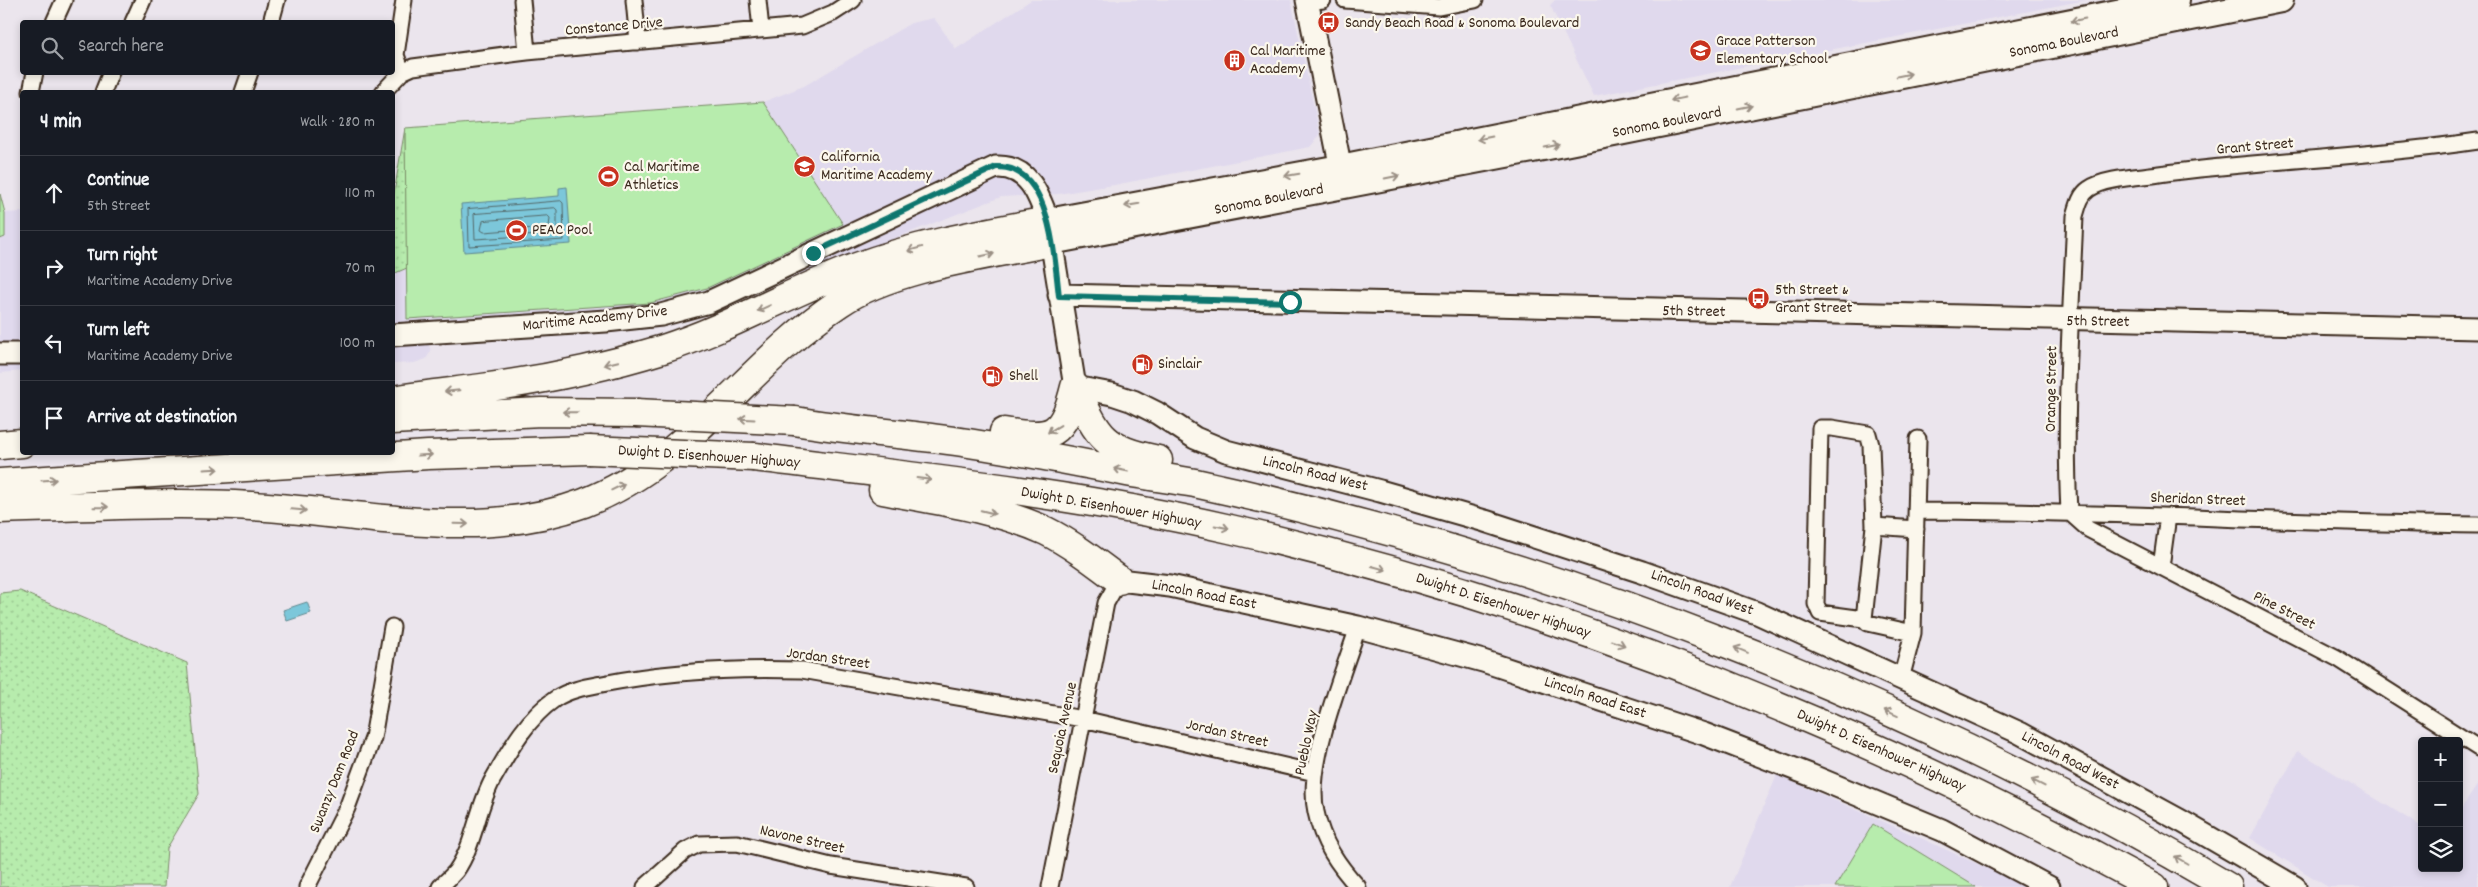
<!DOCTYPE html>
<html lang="en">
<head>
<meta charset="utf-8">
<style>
	:root { --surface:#171b24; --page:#20242c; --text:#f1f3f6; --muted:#9ea1a6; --line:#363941 }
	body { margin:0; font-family:Dekko,sans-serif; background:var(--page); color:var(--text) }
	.controls { position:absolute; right:15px; bottom:15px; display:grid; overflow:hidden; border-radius:5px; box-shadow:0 2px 8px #0003 }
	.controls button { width:45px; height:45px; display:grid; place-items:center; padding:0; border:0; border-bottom:1px solid var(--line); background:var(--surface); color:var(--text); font:25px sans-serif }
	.stop { position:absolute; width:15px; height:15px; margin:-11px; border:4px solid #0f766e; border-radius:50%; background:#fff }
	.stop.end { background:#0f766e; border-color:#fff; box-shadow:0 1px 5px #0008 }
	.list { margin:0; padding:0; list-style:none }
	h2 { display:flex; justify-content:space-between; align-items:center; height:65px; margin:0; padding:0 20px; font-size:21px }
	h2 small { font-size:16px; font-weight:400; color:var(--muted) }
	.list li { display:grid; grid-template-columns:32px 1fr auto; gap:15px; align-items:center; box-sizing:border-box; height:75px; padding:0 20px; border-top:1px solid var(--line) }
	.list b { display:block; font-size:19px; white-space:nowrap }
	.list p { margin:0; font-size:16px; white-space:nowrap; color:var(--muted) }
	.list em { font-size:16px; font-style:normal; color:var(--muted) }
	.icon { flex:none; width:28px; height:28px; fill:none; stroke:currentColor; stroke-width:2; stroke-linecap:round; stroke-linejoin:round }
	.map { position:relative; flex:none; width:2478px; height:887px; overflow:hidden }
	.search { position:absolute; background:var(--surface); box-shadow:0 2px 8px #0003; left:20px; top:20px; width:375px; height:55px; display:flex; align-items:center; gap:12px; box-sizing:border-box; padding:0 18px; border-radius:5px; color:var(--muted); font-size:19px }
	.panel { position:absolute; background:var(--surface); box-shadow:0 2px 8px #0003; left:20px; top:90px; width:375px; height:365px; border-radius:5px }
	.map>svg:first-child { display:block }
	.built { fill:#e0d9ed }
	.grass { fill:url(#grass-dots); stroke:#798b66 }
	.park { fill:#b7ecad; stroke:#798b66 }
	.water { fill:#7bc7da; stroke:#61888f }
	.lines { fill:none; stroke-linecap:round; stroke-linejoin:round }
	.shore { stroke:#556969; stroke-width:1 }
	.street-casing { stroke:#3b2a1e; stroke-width:19 }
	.secondary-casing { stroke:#3b2a1e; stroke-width:25 }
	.primary-casing { stroke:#3b2a1e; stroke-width:28 }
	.highway-casing { stroke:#3b2a1e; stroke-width:31 }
	.street { stroke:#fbf7ec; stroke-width:15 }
	.secondary { stroke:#fbf7ec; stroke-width:21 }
	.primary { stroke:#fbf7ec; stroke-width:24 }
	.highway { stroke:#fbf7ec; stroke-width:28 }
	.highway-bridge-casing { stroke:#3b2a1e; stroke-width:31; stroke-linecap:butt }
	.highway-bridge { stroke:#fbf7ec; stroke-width:28 }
	.oneway { stroke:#9b9085 }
	.route { stroke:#0f766e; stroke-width:6 }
	.labels { text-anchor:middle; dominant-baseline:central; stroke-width:4.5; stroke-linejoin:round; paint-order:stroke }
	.poi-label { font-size:16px; fill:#3b2a1e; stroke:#fbf7ec; text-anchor:start }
	.street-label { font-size:16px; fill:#3b2a1e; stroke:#fbf7ec }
</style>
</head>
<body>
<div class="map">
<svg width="2478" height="887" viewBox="0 0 2478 887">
	<defs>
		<pattern id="grass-dots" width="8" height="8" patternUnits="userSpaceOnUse" patternTransform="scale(1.25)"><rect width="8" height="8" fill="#b7ecad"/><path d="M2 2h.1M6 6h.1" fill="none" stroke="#9ecb94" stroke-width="1.8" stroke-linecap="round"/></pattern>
	</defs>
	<rect width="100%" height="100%" fill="#ebe5ed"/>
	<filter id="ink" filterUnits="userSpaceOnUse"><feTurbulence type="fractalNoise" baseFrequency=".02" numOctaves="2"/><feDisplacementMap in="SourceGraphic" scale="10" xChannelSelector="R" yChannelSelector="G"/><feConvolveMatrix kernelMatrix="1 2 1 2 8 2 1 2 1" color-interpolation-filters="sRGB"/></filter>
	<g filter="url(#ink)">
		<!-- built -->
		<path class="built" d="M 1031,0 L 1291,0 L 1320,135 L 1310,147 L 1114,185 L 1058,194 L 1001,197 L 678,322 L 628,330 L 428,343 L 431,351 L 426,359 L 414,363 L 393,364 L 393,199 L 405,128 L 763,102 L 804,86 L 911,23 L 934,18 L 956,49 Z
			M 1555,0 L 2086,0 L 1594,96 L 1550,5 Z
			M 0,195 L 5,213 L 22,212 L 22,371 L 0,373 Z
			M 2298,751 L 2422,827 L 2422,868 L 2459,868 L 2459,812 L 2478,784 L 2478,887 L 2328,887 L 2250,838 Z
			M 1777,775 L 1923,839 L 2027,887 L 1730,887 Z"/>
		<!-- grass -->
		<path class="grass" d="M 405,128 L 407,268 L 393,274 L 393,199 Z
			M 20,591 L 187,663 L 199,794 L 167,848 L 164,887 L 0,887 L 0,593 Z"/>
		<!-- park -->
		<path class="park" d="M 763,102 L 843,224 L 707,288 L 650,303 L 407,319 L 405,128 Z
			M 0,194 L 5,213 L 5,237 L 0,239 Z
			M 1873,824 L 1976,887 L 1835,887 Z"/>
		<!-- water -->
		<path class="water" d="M 567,187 L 571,244 L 464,252 L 461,204 L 559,196 L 559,188 Z
			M 307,602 L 311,613 L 287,621 L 283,610 Z"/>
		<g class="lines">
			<!-- shore -->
			<path class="shore" d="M 561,201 L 563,203 L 564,240 L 469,246 L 468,209 Z
				M 555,208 L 557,210 L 557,234 L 475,239 L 474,214 Z
				M 548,216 L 550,218 L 549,227 L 484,232 L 481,230 L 483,221 Z"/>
			<defs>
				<path id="street" d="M 522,0 L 527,52
					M 634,0 L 638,42
					M 758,0 L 761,30
					M 1345,0 L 1439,7 L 1475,0
					M 1307,2 L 1323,0
					M 54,22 L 64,0
					M 133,22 L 143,0
					M 271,22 L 277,0
					M 402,72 L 396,55 L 404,0
					M 31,92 L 35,72
					M 103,92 L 111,72
					M 243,92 L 250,72
					M 383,92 L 402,72 L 413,67 L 527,52 L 802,26 L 833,13 L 853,0
					M 2478,141 C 2372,157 2265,160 2159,174 C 2140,177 2104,178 2089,189 C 2080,195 2078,206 2075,216 C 2071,314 2064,414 2069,512 L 2088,529 L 2337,658 L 2478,748
					M 1917,511 C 2104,511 2291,523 2478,525
					M 1874,526 L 1916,529
					M 2161,567 L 2168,516
					M 1864,619 L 1820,613 L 1816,604 L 1820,428 L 1832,428 L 1868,434 L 1871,445 L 1874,526 L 1864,619 L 1868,623 L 1913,633
					M 1358,627 C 1343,674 1305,765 1316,812 C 1322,842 1338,865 1358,887
					M 1901,679 L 1913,633 L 1918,439
					M 307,887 L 347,808 L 373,738 L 392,627
					M 440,887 C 445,882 451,877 456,871 C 475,844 477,808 493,779 C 509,751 527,718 555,699 C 568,690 586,687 602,684 C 667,671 736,668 802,670 L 1083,719 L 1315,773
					M 645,887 L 685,851 L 699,844 L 737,843 L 831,866 L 966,887
					M 1050,887 L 1106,603 L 1119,580"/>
				<path id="secondary" d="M 1307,0 L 1344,184
					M 1059,295 C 1532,308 2005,321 2478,328
					M 392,335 L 606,321 L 661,315 L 709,302 L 996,167 C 1028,165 1039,195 1048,221 L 1075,387 L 1112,394 L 1133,401 L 1157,413 L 1195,438 L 1226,451 L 1380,491 L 1485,521 L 1642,572 L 1757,613 L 2020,733 L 2183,822 L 2295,887
					M 0,354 L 22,354
					M 1119,580 L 1170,586 L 1358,627 L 1483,661 L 1704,734 L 1810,775 L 1942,830 L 2049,887"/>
				<path id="primary" d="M 1048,221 L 1340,167 L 2177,0
					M 1051,242 L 1564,144 L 2281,0"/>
				<path id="highway" d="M 1075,387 C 1098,436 1102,449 1158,460
					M 392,400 C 422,395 452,392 482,388 C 543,380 605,367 663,349 C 730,328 791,291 857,267 C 919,244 984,233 1048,221
					M 392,420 L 541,412 L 636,413
					M 795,421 C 846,430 896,433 947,440 C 1007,448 1067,460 1127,472 C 1149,476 1172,479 1195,483 C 1557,562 1909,698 2228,887
					M 1004,432 C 1053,440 1063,436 1075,387
					M 0,445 L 22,443
					M 754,457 C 913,477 1074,493 1230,529 C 1554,603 1863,728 2154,887
					M 0,483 L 428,455 L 589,450
					M 883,490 C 937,501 996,508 1046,531 C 1072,544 1095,562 1119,580
					M 0,509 C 83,507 168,501 251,506 C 361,512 477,543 584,503 C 689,463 748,363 839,303 C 892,267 988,255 1051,242"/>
			</defs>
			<!-- street casing -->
			<use href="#street" class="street-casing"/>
			<!-- secondary casing -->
			<use href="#secondary" class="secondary-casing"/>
			<!-- primary casing -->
			<use href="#primary" class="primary-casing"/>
			<!-- highway casing -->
			<use href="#highway" class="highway-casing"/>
			<!-- street -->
			<use href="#street" class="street"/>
			<!-- secondary -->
			<use href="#secondary" class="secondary"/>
			<!-- primary -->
			<use href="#primary" class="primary"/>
			<!-- highway -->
			<use href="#highway" class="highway"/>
			<defs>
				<path id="highway-bridge" d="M 636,413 L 795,421
					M 589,450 L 754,457"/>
			</defs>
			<!-- highway-bridge casing -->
			<use href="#highway-bridge" class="highway-bridge-casing"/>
			<!-- highway-bridge -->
			<use href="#highway-bridge" class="highway-bridge"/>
		</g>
		<!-- one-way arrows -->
		<defs><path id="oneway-shaft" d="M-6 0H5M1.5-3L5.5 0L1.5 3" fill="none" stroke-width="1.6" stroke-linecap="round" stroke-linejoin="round" transform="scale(1.25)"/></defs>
		<g class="oneway">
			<use href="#oneway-shaft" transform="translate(2078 20) rotate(169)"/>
			<use href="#oneway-shaft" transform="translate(1904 75) rotate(-11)"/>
			<use href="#oneway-shaft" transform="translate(1678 99) rotate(169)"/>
			<use href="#oneway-shaft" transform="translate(1745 107) rotate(-11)"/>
			<use href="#oneway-shaft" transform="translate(1485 138) rotate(169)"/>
			<use href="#oneway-shaft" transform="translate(1552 146) rotate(-11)"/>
			<use href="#oneway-shaft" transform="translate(1292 175) rotate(170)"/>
			<use href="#oneway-shaft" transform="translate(1392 177) rotate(-11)"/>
			<use href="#oneway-shaft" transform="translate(1132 205) rotate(170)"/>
			<use href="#oneway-shaft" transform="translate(915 249) rotate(165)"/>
			<use href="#oneway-shaft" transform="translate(987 255) rotate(-12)"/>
			<use href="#oneway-shaft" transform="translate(764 308) rotate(156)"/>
			<use href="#oneway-shaft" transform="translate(611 363) rotate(166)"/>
			<use href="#oneway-shaft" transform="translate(452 391) rotate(174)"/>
			<use href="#oneway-shaft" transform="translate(570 412) rotate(-179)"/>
			<use href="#oneway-shaft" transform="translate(747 419) rotate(-177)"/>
			<use href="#oneway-shaft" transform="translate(1054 429) rotate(149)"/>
			<use href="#oneway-shaft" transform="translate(425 455) rotate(-3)"/>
			<use href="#oneway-shaft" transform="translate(211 469) rotate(-3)"/>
			<use href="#oneway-shaft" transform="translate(1121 470) rotate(-168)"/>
			<use href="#oneway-shaft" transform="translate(924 479) rotate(7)"/>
			<use href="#oneway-shaft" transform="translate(49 480) rotate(-4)"/>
			<use href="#oneway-shaft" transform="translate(618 487) rotate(-26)"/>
			<use href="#oneway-shaft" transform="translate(101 507) rotate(-1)"/>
			<use href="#oneway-shaft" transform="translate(299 510) rotate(5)"/>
			<use href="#oneway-shaft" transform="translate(988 512) rotate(14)"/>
			<use href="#oneway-shaft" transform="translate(461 524) rotate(1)"/>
			<use href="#oneway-shaft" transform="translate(1222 527) rotate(12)"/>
			<use href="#oneway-shaft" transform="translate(1379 568) rotate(15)"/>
			<use href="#oneway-shaft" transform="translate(1618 643) rotate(20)"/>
			<use href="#oneway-shaft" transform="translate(1741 650) rotate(-158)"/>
			<use href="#oneway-shaft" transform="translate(1891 713) rotate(-156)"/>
			<use href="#oneway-shaft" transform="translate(2038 783) rotate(-153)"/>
			<use href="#oneway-shaft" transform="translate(2181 860) rotate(-150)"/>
		</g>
	</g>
	<g class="lines" filter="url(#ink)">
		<!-- route -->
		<path class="route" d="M 813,253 L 996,167 C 1051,164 1054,257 1059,296 L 1290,302"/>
	</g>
	<!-- icons -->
	<defs>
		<symbol id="bus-disc" viewBox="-11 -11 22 22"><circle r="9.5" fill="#c8321e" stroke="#fbf7ec"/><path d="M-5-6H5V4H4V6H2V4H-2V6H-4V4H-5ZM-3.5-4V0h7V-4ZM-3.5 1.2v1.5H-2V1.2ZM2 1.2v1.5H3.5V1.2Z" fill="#fff"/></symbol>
		<symbol id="school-disc" viewBox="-11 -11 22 22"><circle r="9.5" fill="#c8321e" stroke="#fbf7ec"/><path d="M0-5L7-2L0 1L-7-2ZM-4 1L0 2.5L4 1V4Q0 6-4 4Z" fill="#fff"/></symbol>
		<symbol id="building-disc" viewBox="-11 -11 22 22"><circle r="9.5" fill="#c8321e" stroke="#fbf7ec"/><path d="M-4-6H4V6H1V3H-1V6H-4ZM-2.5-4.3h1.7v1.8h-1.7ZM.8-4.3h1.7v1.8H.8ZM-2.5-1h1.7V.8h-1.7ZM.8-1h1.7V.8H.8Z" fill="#fff"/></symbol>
		<symbol id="university-disc" viewBox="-11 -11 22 22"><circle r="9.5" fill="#c8321e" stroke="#fbf7ec"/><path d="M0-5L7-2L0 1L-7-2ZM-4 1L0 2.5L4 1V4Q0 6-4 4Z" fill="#fff"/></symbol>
		<symbol id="stadium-disc" viewBox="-11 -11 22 22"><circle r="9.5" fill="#c8321e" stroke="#fbf7ec"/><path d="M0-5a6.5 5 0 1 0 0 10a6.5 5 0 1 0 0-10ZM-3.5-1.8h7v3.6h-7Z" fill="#fff"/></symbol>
		<symbol id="fuel-disc" viewBox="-11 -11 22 22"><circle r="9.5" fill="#c8321e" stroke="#fbf7ec"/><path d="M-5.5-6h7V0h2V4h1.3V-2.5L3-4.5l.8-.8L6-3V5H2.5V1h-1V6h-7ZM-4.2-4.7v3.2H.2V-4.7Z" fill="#fff"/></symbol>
	</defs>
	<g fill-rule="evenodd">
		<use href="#bus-disc" x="1316" y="10" width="25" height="25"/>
		<use href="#school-disc" x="1688" y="38" width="25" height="25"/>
		<use href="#building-disc" x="1222" y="48" width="25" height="25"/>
		<use href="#university-disc" x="792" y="154" width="25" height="25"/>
		<use href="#stadium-disc" x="596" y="164" width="25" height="25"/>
		<use href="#stadium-disc" x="504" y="218" width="25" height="25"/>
		<use href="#bus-disc" x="1746" y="286" width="25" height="25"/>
		<use href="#fuel-disc" x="1130" y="352" width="25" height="25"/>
		<use href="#fuel-disc" x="980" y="364" width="25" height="25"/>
	</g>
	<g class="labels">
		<!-- poi labels -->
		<g class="poi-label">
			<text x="1345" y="23">Sandy Beach Road &amp; Sonoma Boulevard</text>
			<text x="1716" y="41">Grace Patterson<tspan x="1716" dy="18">Elementary School</tspan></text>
			<text x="1250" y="51">Cal Maritime<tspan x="1250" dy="18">Academy</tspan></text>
			<text x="821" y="157">California<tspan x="821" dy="18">Maritime Academy</tspan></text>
			<text x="624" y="167">Cal Maritime<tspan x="624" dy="18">Athletics</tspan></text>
			<text x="532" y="230">PEAC Pool</text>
			<text x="1775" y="290">5th Street &amp;<tspan x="1775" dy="18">Grant Street</tspan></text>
			<text x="1158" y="364">Sinclair</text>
			<text x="1009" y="376">Shell</text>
		</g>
		<!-- street labels -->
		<g class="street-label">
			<text transform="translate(614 27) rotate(-5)">Constance Drive</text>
			<text transform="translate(2064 43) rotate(-11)">Sonoma Boulevard</text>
			<text transform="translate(1667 123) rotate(-11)">Sonoma Boulevard</text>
			<text transform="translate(2255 147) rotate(-5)">Grant Street</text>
			<text transform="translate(1269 200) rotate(-11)">Sonoma Boulevard</text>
			<text transform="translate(1694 312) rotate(1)">5th Street</text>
			<text transform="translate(595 319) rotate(-6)">Maritime Academy Drive</text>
			<text transform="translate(2098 322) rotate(1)">5th Street</text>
			<text transform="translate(2052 389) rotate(-89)">Orange Street</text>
			<text transform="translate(709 457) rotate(4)">Dwight D. Eisenhower Highway</text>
			<text transform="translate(1315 474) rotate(14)">Lincoln Road West</text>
			<text transform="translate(2198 500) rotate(2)">Sheridan Street</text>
			<text transform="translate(1111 508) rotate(10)">Dwight D. Eisenhower Highway</text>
			<text transform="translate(1702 593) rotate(20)">Lincoln Road West</text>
			<text transform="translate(1204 595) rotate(11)">Lincoln Road East</text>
			<text transform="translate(1503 606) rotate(18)">Dwight D. Eisenhower Highway</text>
			<text transform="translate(2284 611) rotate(27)">Pine Street</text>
			<text transform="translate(828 659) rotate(8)">Jordan Street</text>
			<text transform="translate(1595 698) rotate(18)">Lincoln Road East</text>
			<text transform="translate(1063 728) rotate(-78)">Sequoia Avenue</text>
			<text transform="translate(1227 734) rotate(13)">Jordan Street</text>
			<text transform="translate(1307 743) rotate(-78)">Pueblo Way</text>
			<text transform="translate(1881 751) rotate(24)">Dwight D. Eisenhower Highway</text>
			<text transform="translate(2070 761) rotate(28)">Lincoln Road West</text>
			<text transform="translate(335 782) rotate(-68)">Swanzy Dam Road</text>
			<text transform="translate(802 840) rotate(13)">Navone Street</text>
		</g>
	</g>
</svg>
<div class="controls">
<button>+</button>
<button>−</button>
<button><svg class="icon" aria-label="layers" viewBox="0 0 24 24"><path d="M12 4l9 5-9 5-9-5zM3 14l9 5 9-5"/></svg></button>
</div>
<div class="stop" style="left:1290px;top:302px"></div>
<div class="stop end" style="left:813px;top:253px"></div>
<div class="search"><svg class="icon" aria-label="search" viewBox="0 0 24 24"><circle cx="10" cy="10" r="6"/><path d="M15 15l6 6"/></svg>Search here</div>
<section class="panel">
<h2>4 min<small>Walk · 280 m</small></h2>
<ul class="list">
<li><svg class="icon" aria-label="ahead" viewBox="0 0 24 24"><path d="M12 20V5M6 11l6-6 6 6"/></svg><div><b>Continue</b><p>5th Street</p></div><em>110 m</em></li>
<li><svg class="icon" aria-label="right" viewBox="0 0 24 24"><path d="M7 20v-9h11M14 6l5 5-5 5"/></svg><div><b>Turn right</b><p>Maritime Academy Drive</p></div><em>70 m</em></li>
<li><svg class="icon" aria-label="left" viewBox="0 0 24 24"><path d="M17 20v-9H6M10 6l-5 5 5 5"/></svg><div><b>Turn left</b><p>Maritime Academy Drive</p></div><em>100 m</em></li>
<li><svg class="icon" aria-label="arrive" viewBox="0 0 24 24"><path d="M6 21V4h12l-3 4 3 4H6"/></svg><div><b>Arrive at destination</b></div></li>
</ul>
</section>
</div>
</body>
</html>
